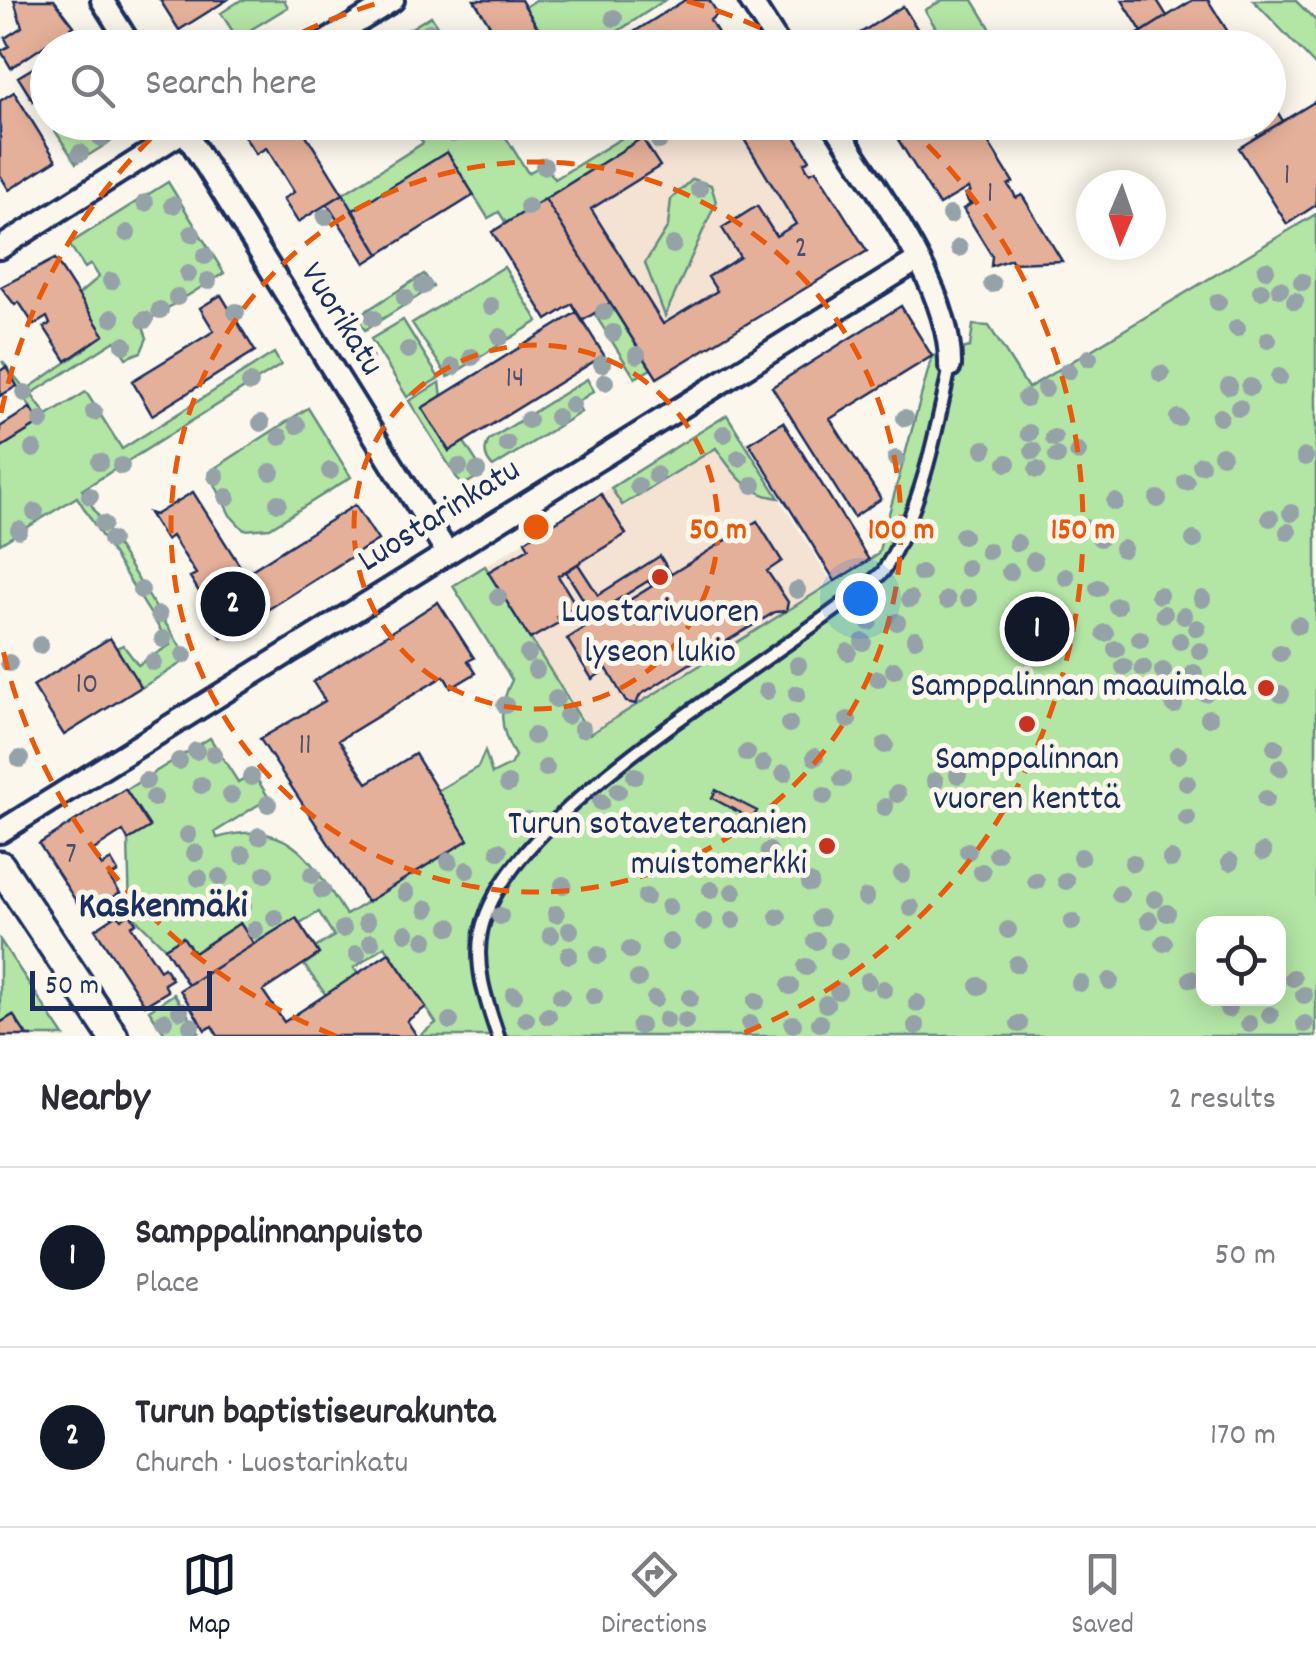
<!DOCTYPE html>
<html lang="en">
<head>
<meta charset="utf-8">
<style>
	:root { --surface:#fff; --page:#f2f2f3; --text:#2b2b33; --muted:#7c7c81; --line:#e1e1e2; --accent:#111827 }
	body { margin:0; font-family:Dekko,sans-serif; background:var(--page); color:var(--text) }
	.controls { position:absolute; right:30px; bottom:30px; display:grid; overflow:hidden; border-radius:20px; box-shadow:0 5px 25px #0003 }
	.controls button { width:90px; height:90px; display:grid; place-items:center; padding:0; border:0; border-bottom:2px solid var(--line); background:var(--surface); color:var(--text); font:50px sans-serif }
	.compass { position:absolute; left:1076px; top:170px; width:90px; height:90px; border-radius:50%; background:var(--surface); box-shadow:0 5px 25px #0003; rotate:182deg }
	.scale { position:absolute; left:30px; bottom:25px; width:182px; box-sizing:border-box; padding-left:10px; border:5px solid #1b2f5e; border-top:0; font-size:28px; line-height:35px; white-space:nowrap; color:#1b2f5e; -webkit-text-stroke:8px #fbf7ec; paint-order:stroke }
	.you { position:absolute; left:860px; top:598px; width:35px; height:35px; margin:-25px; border:8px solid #fff; border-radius:50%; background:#1a73e8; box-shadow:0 0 0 15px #1a73e833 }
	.badge { display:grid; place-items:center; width:65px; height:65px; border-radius:50%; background:var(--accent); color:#fff; font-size:32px; font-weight:700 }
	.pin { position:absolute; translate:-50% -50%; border:5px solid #fff; box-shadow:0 2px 10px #0006 }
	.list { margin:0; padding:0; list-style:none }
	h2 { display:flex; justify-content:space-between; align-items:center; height:130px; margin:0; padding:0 40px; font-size:42px }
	h2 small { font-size:32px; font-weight:400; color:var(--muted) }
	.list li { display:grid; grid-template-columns:65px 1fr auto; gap:30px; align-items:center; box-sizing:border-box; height:180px; padding:0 40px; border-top:2px solid var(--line) }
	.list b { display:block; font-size:38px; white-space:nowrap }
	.list p { margin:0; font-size:32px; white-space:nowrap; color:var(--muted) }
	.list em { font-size:32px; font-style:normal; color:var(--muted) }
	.icon { flex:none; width:55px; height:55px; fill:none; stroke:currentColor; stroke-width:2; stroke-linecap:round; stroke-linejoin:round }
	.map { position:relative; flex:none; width:1316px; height:1036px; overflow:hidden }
	.search { position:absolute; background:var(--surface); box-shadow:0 5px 25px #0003; left:30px; right:30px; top:30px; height:110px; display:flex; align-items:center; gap:25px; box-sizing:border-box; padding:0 35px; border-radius:55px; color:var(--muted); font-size:38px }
	.sheet { height:490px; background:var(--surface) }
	nav { display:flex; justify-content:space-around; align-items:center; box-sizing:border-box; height:140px; border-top:2px solid var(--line); background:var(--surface); font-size:28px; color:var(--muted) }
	nav a { display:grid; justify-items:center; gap:5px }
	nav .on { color:var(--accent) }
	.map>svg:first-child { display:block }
	.built { fill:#f4e2d3 }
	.green { fill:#b3e5a5; stroke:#678a82; stroke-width:2.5; fill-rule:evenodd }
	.building { fill:#e5b099; stroke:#1b2f5e; stroke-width:2.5 }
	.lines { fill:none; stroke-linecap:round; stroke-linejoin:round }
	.service-casing { stroke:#1b2f5e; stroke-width:18 }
	.minor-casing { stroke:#1b2f5e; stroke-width:28 }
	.secondary-casing { stroke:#1b2f5e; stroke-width:35 }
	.service { stroke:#fbf7ec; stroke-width:10 }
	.minor { stroke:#fbf7ec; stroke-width:20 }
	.secondary { stroke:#fbf7ec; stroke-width:28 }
	.tree { fill:#95a2a8 }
	.ring { fill:none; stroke:#e8590c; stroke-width:5; stroke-dasharray:18 12 }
	.poi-dot { fill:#c8321e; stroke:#fbf7ec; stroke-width:4 }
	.labels { text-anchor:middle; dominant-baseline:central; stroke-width:10; stroke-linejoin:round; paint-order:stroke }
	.number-label { font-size:30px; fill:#4e4f6d }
	.street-label { font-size:35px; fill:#1b2f5e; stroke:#fbf7ec }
	.poi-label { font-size:35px; fill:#1b2f5e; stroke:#fbf7ec }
	.neighbourhood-label { font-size:38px; font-weight:bold; fill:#1b2f5e; stroke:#fbf7ec }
	.centre { fill:#e8590c; stroke:#fbf7ec; stroke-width:5 }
	.ring-label { font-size:30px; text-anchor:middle; font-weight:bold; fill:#e8590c; stroke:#fbf7ec; stroke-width:10; stroke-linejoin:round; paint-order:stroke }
</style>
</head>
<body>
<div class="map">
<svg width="1316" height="1036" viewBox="0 0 1316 1036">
	<rect width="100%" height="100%" fill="#fbf7ec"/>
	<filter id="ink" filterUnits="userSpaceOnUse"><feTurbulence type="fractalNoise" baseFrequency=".01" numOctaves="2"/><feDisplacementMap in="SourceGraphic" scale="20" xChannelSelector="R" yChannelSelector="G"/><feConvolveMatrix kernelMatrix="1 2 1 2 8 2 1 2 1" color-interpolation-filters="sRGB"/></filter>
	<g filter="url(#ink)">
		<!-- built -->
		<path class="built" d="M 668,123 L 786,123 L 867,251 L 658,381 L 545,199 Z
			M 727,415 L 832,583 L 589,735 L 485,566 Z"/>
		<!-- green -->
		<path class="green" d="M 241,0 L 284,0 L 288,7 L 237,38 L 221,13 Z
			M 536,0 L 665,0 L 617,32 L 625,46 L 622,47 L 550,47 L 525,7 Z
			M 943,0 L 973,0 L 995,36 L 976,47 L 947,47 L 925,10 Z
			M 1253,0 L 1295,0 L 1316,21 L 1316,66 Z
			M 431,16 L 450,47 L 380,47 Z
			M 50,123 L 131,123 L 134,127 L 76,163 Z
			M 411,123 L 497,123 L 528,173 L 544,164 L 555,179 L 643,125 L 649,134 L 506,223 L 499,212 L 488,218 L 447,152 L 353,211 L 343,194 L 423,143 Z
			M 693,179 L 711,185 L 716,202 L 665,316 L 645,263 L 668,226 L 671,199 Z
			M 168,182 L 224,273 L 142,324 L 147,338 L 141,352 L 126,358 L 115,341 L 31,394 L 47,416 L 86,392 L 122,449 L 274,353 L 281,365 L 82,490 L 188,659 L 141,688 L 116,648 L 123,645 L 138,665 L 170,645 L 77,497 L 0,544 L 0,448 L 40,423 L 2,361 L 26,390 L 84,350 L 78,295 L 99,277 L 91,264 L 85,268 L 69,244 Z
			M 1316,214 L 1316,1036 L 419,1036 L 436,1023 L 385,946 L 354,968 L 358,974 L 326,995 L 304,965 L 318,955 L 315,948 L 334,936 L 319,912 L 300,923 L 296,918 L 254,944 L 240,923 L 194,953 L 183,937 L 165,948 L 130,913 L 128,840 L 149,826 L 126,790 L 210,738 L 238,782 L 253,773 L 269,798 L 215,832 L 217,838 C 291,818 310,859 346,915 L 467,840 L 437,791 L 478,767 L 485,751 L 492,774 L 510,765 L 515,756 C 499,729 498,707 512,680 L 453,586 L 485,566 L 590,734 L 878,554 L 932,356 L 970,347 L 973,325 L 989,326 L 1028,388 ZM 1204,924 L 1278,924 L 1278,998 L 1204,998 Z
			M 504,267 L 538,321 L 448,377 L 412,323 Z
			M 424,274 L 433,287 L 365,330 L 357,317 Z
			M 610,303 L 651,369 L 635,378 L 594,313 Z
			M 403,320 L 439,378 L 407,397 L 371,339 Z
			M 587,379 L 594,391 L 576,403 L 581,412 L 493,467 C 485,459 483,450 489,440 Z
			M 440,382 L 449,451 L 464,442 L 484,473 L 462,486 L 409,401 Z
			M 308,408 L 351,477 L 270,528 L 244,530 L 230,515 L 209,472 Z
			M 727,415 L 779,498 C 747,495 732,471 716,448 L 622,505 L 611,488 Z
			M 0,940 L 64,1036 L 27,1036 L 13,1015 L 0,1023 Z
			M 174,994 L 199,1032 L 166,1036 L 149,1010 Z"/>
		<!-- building -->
		<path class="building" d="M 14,0 L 54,0 L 74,26 L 11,68 L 1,51 L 9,46 L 5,38 L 22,27 Z
			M 160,0 L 227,0 L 179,30 Z
			M 474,0 L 521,0 L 550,48 L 504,48 Z
			M 685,0 L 709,0 L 718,14 L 710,20 L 721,38 L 705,48 L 632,48 L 626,37 Z
			M 1122,0 L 1157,0 L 1167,16 L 1142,32 Z
			M 1193,0 L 1208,0 L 1238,48 L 1144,48 L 1137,35 Z
			M 903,6 L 929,48 L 841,48 L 840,46 Z
			M 48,59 L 48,93 L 33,101 L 18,77 Z
			M 14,92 L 56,160 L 9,190 L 0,175 L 0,101 Z
			M 1268,97 L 1283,121 L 1258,136 L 1249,122 L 1268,122 Z
			M 1316,101 L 1316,205 L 1287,224 L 1239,148 Z
			M 260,122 L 298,122 L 343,194 L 298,222 L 283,199 L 294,192 L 271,155 L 266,148 L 256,154 L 242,133 Z
			M 742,122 L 786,122 L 810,160 L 804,163 L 807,169 L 810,173 L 816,170 L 867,251 L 657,378 L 545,199 L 642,138 L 660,166 L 591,209 L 663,324 L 717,291 L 708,277 L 740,257 L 722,228 L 757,206 L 776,236 L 796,224 L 736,126 Z
			M 887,122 L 976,122 L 1013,182 L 1008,185 L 1013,192 L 1016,198 L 1022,195 L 1062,261 L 1013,263 L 1011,259 L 991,266 L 992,256 L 963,209 L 976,201 L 969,203 L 965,195 L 970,191 L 968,188 L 939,205 Z
			M 447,152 L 474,195 L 379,254 L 352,211 Z
			M 343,194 L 379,254 L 365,263 L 327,204 Z
			M 545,199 L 610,303 L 582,321 L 572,304 L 547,320 L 492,232 Z
			M 55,259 L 104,335 L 66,361 L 44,327 L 50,324 L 47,317 L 34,325 L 19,302 L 15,305 L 1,287 Z
			M 221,295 L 255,351 L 152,415 L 132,381 L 214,331 L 200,308 Z
			M 901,306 L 932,356 L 830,419 L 881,499 L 854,517 L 772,387 Z
			M 577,312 L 604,355 L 449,451 L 422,408 Z
			M 6,367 L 17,386 L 0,396 L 0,371 Z
			M 30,408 L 40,423 L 0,448 L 0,427 Z
			M 783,422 L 869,560 L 835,581 L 749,443 Z
			M 193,492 L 245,574 L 355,505 L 378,540 L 267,610 L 245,574 L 204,600 L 190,577 L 196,574 L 172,536 L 166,540 L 149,513 L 155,515 Z
			M 601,494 L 626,534 L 558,576 L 576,605 L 557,617 L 560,622 L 530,639 L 488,572 L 529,548 L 525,541 Z
			M 757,521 L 782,561 L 767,571 L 788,602 L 786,611 L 775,612 L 707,653 L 640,695 L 636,704 L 626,702 L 607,669 L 592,679 L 567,639 Z
			M 660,556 L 671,574 L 652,586 L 648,581 L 593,615 L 566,572 L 578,564 L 598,595 Z
			M 245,574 L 264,605 L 251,613 L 254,618 L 222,638 L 203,606 L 212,600 L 210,596 Z
			M 438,602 L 474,658 L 468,661 L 476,673 L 451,688 L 444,676 L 339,740 L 367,783 L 415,754 L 468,840 L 367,902 L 260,739 L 325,701 L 313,682 Z
			M 110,638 L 141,687 L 64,735 L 33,686 Z
			M 125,789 L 150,827 L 128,840 L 123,831 L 92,851 L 102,866 L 111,860 L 118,872 L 109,877 L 120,893 L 85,915 L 39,844 Z
			M 716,790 L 757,811 L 752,819 L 712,798 Z
			M 130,913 L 136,923 L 131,926 L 160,970 L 164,967 L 172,979 L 164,984 L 168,991 L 145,1005 L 95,929 L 118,914 L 121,919 Z
			M 296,918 L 319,954 L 263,991 L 284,1022 L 389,953 L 426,1007 L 407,1021 L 417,1036 L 218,1036 L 212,1026 L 205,1030 L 180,990 Z
			M 240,923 L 254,944 L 188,985 L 165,948 L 183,937 L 194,953 Z
			M 13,1015 L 27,1036 L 33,1036 L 0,1036 L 0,1023 Z"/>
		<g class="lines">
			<defs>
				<path id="service" d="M 498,1036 C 487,1003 474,968 481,932 C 507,806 786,658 883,572 C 920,513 936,434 950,366"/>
				<path id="minor" d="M 102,0 L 132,48
					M 750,0 L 781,48
					M 316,48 L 393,0
					M 179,122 L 446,551
					M 833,122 C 875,189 952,288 950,366
					M 0,248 L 198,122
					M 0,832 L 916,261"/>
				<path id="secondary" d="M 0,866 L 113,1036"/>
			</defs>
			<!-- service casing -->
			<use href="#service" class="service-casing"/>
			<!-- minor casing -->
			<use href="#minor" class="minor-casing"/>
			<!-- secondary casing -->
			<use href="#secondary" class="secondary-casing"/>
			<!-- service -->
			<use href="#service" class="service"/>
			<!-- minor -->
			<use href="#minor" class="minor"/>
			<!-- secondary -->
			<use href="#secondary" class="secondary"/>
		</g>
		<!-- trees -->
		<g class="tree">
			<circle cx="614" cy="18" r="9"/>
			<circle cx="429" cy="32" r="9"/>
			<circle cx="452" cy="134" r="9"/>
			<circle cx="101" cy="138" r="9"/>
			<circle cx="659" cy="141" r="9"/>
			<circle cx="80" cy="153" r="9"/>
			<circle cx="544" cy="166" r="9"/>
			<circle cx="699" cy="189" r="9"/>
			<circle cx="145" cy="203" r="9"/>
			<circle cx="173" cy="205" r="9"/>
			<circle cx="528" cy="207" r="9"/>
			<circle cx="950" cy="215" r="9"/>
			<circle cx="325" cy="217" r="9"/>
			<circle cx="127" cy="233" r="9"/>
			<circle cx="192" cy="234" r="9"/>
			<circle cx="673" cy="245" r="9"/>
			<circle cx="959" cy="248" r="9"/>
			<circle cx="205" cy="256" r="9"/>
			<circle cx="1266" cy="270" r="9"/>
			<circle cx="188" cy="274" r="9"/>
			<circle cx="111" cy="281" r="9"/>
			<circle cx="208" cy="281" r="9"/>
			<circle cx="1302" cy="282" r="9"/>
			<circle cx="992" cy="284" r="9"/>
			<circle cx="423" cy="286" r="9"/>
			<circle cx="1280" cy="289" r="9"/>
			<circle cx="1261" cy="291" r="9"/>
			<circle cx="177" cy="297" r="9"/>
			<circle cx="405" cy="298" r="9"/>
			<circle cx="1295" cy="301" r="9"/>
			<circle cx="1218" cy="302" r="9"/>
			<circle cx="491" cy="306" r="9"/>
			<circle cx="160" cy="310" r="9"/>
			<circle cx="236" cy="312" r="9"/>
			<circle cx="604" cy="312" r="9"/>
			<circle cx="112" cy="318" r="9"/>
			<circle cx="373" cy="318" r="9"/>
			<circle cx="145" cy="320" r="9"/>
			<circle cx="1237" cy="328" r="9"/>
			<circle cx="613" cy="333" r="9"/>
			<circle cx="500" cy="337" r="9"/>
			<circle cx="1268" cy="340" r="9"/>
			<circle cx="124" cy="345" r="9"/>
			<circle cx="408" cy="350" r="9"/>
			<circle cx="637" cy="355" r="9"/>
			<circle cx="472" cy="357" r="9"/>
			<circle cx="1089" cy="358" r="9"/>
			<circle cx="365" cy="359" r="9"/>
			<circle cx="602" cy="364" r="9"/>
			<circle cx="453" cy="367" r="9"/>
			<circle cx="1068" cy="371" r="9"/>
			<circle cx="1161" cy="374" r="9"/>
			<circle cx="1279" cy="377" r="9"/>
			<circle cx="605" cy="382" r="9"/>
			<circle cx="250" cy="383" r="9"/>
			<circle cx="1229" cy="386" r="9"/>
			<circle cx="1250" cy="387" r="9"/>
			<circle cx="1045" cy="389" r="9"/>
			<circle cx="25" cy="393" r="9"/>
			<circle cx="1026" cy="398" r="9"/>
			<circle cx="572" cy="405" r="9"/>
			<circle cx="1239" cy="408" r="9"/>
			<circle cx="94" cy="412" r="9"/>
			<circle cx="557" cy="417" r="9"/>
			<circle cx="1220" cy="417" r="9"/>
			<circle cx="905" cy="418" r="9"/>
			<circle cx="1178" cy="418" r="9"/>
			<circle cx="528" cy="420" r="9"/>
			<circle cx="41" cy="421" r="9"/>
			<circle cx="261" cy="423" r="9"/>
			<circle cx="297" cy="425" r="9"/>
			<circle cx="1029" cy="433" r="9"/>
			<circle cx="724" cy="434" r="9"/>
			<circle cx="280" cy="437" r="9"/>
			<circle cx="1054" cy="438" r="9"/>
			<circle cx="507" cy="444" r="9"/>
			<circle cx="33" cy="449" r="9"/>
			<circle cx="984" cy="449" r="9"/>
			<circle cx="1033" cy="451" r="9"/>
			<circle cx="1078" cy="452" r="9"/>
			<circle cx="1222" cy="455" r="9"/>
			<circle cx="1057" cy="456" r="9"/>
			<circle cx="1305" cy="457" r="9"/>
			<circle cx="739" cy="458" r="9"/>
			<circle cx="896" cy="459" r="9"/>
			<circle cx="100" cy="462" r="9"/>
			<circle cx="1007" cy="463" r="9"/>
			<circle cx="1201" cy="465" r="9"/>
			<circle cx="121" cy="466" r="9"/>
			<circle cx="459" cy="467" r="9"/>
			<circle cx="1037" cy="470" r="9"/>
			<circle cx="330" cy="471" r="9"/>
			<circle cx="477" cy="471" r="9"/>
			<circle cx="271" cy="472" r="9"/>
			<circle cx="656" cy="475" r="9"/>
			<circle cx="216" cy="476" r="9"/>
			<circle cx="1186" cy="482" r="9"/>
			<circle cx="753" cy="485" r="9"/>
			<circle cx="638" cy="486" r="9"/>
			<circle cx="90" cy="496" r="9"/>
			<circle cx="227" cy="497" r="9"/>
			<circle cx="1158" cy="499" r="9"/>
			<circle cx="1115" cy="502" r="9"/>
			<circle cx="278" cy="503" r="9"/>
			<circle cx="35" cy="512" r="9"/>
			<circle cx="1291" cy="513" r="9"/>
			<circle cx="1270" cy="518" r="9"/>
			<circle cx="103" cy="524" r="9"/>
			<circle cx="1083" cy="527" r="9"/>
			<circle cx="19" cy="530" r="9"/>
			<circle cx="1288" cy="532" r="9"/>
			<circle cx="963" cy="536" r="9"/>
			<circle cx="1100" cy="538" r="9"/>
			<circle cx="111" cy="540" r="9"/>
			<circle cx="1194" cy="540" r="9"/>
			<circle cx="1017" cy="543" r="9"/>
			<circle cx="1123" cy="549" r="9"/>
			<circle cx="988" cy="551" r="9"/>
			<circle cx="1034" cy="561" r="9"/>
			<circle cx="967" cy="568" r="9"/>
			<circle cx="1010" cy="572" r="9"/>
			<circle cx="921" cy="573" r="9"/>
			<circle cx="1066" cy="577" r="9"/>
			<circle cx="1098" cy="588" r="9"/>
			<circle cx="141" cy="590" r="9"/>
			<circle cx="797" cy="590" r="9"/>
			<circle cx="1159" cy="595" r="9"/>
			<circle cx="498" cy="597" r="9"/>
			<circle cx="968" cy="598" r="9"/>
			<circle cx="910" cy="599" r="9"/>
			<circle cx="1202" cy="599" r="9"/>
			<circle cx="947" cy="600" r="9"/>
			<circle cx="880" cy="602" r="9"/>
			<circle cx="1117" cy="606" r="9"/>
			<circle cx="1164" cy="614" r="9"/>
			<circle cx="159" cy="615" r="9"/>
			<circle cx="1184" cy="616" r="9"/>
			<circle cx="869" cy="622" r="9"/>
			<circle cx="897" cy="622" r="9"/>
			<circle cx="1298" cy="625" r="9"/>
			<circle cx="1197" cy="628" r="9"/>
			<circle cx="1105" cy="633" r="9"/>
			<circle cx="163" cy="639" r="9"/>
			<circle cx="915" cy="639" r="9"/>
			<circle cx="1140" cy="639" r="9"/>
			<circle cx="1180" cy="641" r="9"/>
			<circle cx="863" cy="642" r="9"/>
			<circle cx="40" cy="645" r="9"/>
			<circle cx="1116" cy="649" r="9"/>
			<circle cx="1200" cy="651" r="9"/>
			<circle cx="848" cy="652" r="9"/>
			<circle cx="1280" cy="653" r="9"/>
			<circle cx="528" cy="654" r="9"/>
			<circle cx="184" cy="655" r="9"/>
			<circle cx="153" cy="662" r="9"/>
			<circle cx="9" cy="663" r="9"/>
			<circle cx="798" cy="665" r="9"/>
			<circle cx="1124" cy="667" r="9"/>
			<circle cx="1143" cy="668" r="9"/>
			<circle cx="536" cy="670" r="9"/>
			<circle cx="894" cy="670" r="9"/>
			<circle cx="1163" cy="671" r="9"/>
			<circle cx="1194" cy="673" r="9"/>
			<circle cx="878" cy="679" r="9"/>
			<circle cx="767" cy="691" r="9"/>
			<circle cx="1205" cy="693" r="9"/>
			<circle cx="797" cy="694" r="9"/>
			<circle cx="1281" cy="694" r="9"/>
			<circle cx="556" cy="699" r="9"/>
			<circle cx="505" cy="705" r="9"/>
			<circle cx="1174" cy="705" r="9"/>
			<circle cx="567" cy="716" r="9"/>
			<circle cx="1209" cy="718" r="9"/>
			<circle cx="848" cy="720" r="9"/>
			<circle cx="789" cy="724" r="9"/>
			<circle cx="582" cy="729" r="9"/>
			<circle cx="534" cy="736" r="9"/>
			<circle cx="885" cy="745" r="9"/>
			<circle cx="1275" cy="747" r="9"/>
			<circle cx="196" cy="751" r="9"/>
			<circle cx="747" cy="753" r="9"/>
			<circle cx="214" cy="754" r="9"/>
			<circle cx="1178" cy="755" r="9"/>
			<circle cx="815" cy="757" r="9"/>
			<circle cx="20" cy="759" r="9"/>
			<circle cx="179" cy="761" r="9"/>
			<circle cx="763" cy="764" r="9"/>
			<circle cx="546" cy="768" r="9"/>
			<circle cx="1280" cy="768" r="9"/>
			<circle cx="784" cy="773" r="9"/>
			<circle cx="958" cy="775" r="9"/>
			<circle cx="635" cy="776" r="9"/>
			<circle cx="251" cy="777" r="9"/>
			<circle cx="842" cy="779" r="9"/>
			<circle cx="146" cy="781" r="9"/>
			<circle cx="935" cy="781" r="9"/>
			<circle cx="1187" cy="783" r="9"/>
			<circle cx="508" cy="784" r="9"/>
			<circle cx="201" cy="785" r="9"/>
			<circle cx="618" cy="791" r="9"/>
			<circle cx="897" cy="794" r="9"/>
			<circle cx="231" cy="795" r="9"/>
			<circle cx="824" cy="796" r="9"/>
			<circle cx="154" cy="798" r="9"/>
			<circle cx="1266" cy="799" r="9"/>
			<circle cx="601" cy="802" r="9"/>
			<circle cx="268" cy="804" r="9"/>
			<circle cx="885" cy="807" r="9"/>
			<circle cx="1187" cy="818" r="9"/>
			<circle cx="528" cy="820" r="9"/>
			<circle cx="188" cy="835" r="9"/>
			<circle cx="259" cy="836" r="9"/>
			<circle cx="499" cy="851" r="9"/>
			<circle cx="769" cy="851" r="9"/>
			<circle cx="968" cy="851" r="9"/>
			<circle cx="1263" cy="852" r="9"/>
			<circle cx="195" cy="853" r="9"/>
			<circle cx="997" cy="854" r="9"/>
			<circle cx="243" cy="855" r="9"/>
			<circle cx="1081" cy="857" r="9"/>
			<circle cx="1171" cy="859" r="9"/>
			<circle cx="449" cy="861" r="9"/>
			<circle cx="716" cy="861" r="9"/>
			<circle cx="1230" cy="862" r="9"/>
			<circle cx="1133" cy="863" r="9"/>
			<circle cx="657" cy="867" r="9"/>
			<circle cx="467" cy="870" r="9"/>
			<circle cx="982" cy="872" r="9"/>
			<circle cx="265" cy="874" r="9"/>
			<circle cx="902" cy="874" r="9"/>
			<circle cx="312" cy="875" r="9"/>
			<circle cx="220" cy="877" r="9"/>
			<circle cx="199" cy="878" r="9"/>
			<circle cx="1036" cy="881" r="9"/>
			<circle cx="1066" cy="881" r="9"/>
			<circle cx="810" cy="883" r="9"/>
			<circle cx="563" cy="885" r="9"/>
			<circle cx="322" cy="890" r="9"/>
			<circle cx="711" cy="890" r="9"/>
			<circle cx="733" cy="892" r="9"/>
			<circle cx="406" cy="893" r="9"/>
			<circle cx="1120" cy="894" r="9"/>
			<circle cx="646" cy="897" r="9"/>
			<circle cx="866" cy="898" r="9"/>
			<circle cx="1155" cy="899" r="9"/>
			<circle cx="243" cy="906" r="9"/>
			<circle cx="669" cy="907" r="9"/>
			<circle cx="911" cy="908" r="9"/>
			<circle cx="427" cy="909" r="9"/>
			<circle cx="1167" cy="913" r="9"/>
			<circle cx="556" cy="914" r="9"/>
			<circle cx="500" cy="916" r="9"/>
			<circle cx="778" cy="917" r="9"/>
			<circle cx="275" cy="918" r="9"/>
			<circle cx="820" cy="918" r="9"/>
			<circle cx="733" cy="920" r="9"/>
			<circle cx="1149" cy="920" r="9"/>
			<circle cx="367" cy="922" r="9"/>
			<circle cx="704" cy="922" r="9"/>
			<circle cx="1072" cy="922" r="9"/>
			<circle cx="450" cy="927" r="9"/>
			<circle cx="343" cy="929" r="9"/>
			<circle cx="255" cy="930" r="9"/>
			<circle cx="570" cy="930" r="9"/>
			<circle cx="1008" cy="930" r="9"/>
			<circle cx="406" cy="933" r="9"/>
			<circle cx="551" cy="935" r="9"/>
			<circle cx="425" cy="940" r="9"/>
			<circle cx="816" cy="941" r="9"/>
			<circle cx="371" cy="942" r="9"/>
			<circle cx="670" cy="942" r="9"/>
			<circle cx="1164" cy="943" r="9"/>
			<circle cx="630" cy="950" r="9"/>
			<circle cx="839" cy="951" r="9"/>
			<circle cx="357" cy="954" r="9"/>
			<circle cx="569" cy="955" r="9"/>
			<circle cx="598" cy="955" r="9"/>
			<circle cx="1017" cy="964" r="9"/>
			<circle cx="806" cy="967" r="9"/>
			<circle cx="1293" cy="978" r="9"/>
			<circle cx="638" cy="979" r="9"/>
			<circle cx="1191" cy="979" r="9"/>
			<circle cx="868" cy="981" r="9"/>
			<circle cx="1110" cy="981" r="9"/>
			<circle cx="1080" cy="983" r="9"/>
			<circle cx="790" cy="986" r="9"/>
			<circle cx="979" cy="986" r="9"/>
			<circle cx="884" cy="989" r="9"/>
			<circle cx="838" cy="991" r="9"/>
			<circle cx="514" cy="995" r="9"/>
			<circle cx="1304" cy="995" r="9"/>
			<circle cx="561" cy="996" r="9"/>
			<circle cx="594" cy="996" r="9"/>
			<circle cx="690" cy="998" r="9"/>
			<circle cx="655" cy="999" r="9"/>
			<circle cx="756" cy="1001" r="9"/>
			<circle cx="917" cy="1003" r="9"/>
			<circle cx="826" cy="1004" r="9"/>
			<circle cx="1228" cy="1009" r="9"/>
			<circle cx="180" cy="1011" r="9"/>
			<circle cx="1270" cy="1015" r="9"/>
			<circle cx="548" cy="1016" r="9"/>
			<circle cx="526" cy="1019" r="9"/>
			<circle cx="666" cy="1020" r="9"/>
			<circle cx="164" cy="1021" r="9"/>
			<circle cx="450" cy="1021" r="9"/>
			<circle cx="685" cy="1021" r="9"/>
			<circle cx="820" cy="1023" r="9"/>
			<circle cx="750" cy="1024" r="9"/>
			<circle cx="793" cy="1024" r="9"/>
			<circle cx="1019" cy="1024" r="9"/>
			<circle cx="1249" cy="1024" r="9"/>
			<circle cx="1305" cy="1024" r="9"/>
			<circle cx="191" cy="1026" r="9"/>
			<circle cx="640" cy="1026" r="9"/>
			<circle cx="916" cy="1026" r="9"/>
		</g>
	</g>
	<!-- distance rings -->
	<g class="ring">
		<circle cx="536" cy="527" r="182"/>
		<circle cx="536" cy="527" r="365"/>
		<path d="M336 1036A547 547 0 0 1 1 641M1 413A547 547 0 0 1 166 124M275 46A547 547 0 0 1 385 1M687 1A547 547 0 0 1 797 46M906 124A547 547 0 0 1 736 1036"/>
	</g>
	<!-- markers -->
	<g class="poi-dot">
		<circle cx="660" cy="577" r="10"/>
		<circle cx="1266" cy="688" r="10"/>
		<circle cx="1027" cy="724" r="10"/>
		<circle cx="827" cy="846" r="10"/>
	</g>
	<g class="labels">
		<!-- number labels -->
		<g class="number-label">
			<text x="1287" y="177">1</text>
			<text x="990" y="195">1</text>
			<text x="801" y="250">2</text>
			<text x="515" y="380">14</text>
			<text x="87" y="686">10</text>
			<text x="305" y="747">11</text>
			<text x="71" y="856">7</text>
		</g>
		<!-- street labels -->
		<g class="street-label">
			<text transform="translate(340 320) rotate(58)">Vuorikatu</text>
			<text transform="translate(440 517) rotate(-32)">Luostarinkatu</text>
		</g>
		<!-- poi labels -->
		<g class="poi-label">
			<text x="660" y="614">Luostarivuoren<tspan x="660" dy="40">lyseon lukio</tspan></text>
			<text x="1246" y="688" text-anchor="end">Samppalinnan maauimala</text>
			<text x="1027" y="761">Samppalinnan<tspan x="1027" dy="40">vuoren kenttä</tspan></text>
			<text x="807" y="826" text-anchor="end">Turun sotaveteraanien<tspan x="807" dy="40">muistomerkki</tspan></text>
		</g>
		<!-- neighbourhood labels -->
		<g class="neighbourhood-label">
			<text x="163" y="908">Kaskenmäki</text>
		</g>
	</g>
	<circle cx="536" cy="527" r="15" class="centre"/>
	<g class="ring-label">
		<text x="718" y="538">50 m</text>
		<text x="901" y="538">100 m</text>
		<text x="1083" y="538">150 m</text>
	</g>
</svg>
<div class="controls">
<button><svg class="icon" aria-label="locate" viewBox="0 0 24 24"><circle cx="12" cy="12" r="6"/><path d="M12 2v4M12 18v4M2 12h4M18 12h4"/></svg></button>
</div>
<svg class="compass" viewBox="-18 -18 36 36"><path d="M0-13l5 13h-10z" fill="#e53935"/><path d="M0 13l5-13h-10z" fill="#7c7c81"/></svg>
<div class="scale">50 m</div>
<div class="you"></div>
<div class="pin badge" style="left:1037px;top:629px">1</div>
<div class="pin badge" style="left:233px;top:604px">2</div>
<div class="search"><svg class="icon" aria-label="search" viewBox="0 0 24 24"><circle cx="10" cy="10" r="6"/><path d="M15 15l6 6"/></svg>Search here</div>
</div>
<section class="sheet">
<h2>Nearby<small>2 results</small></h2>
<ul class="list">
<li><span class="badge">1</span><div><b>Samppalinnanpuisto</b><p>Place</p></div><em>50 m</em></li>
<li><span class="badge">2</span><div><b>Turun baptistiseurakunta</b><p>Church · Luostarinkatu</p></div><em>170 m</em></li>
</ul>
</section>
<nav>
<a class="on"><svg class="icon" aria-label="map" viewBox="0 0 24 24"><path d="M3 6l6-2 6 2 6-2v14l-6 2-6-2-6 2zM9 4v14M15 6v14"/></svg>Map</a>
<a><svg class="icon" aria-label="directions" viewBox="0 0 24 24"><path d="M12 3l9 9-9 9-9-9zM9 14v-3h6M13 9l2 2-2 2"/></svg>Directions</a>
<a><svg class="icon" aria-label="saved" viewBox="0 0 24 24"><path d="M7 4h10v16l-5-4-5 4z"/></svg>Saved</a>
</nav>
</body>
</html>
